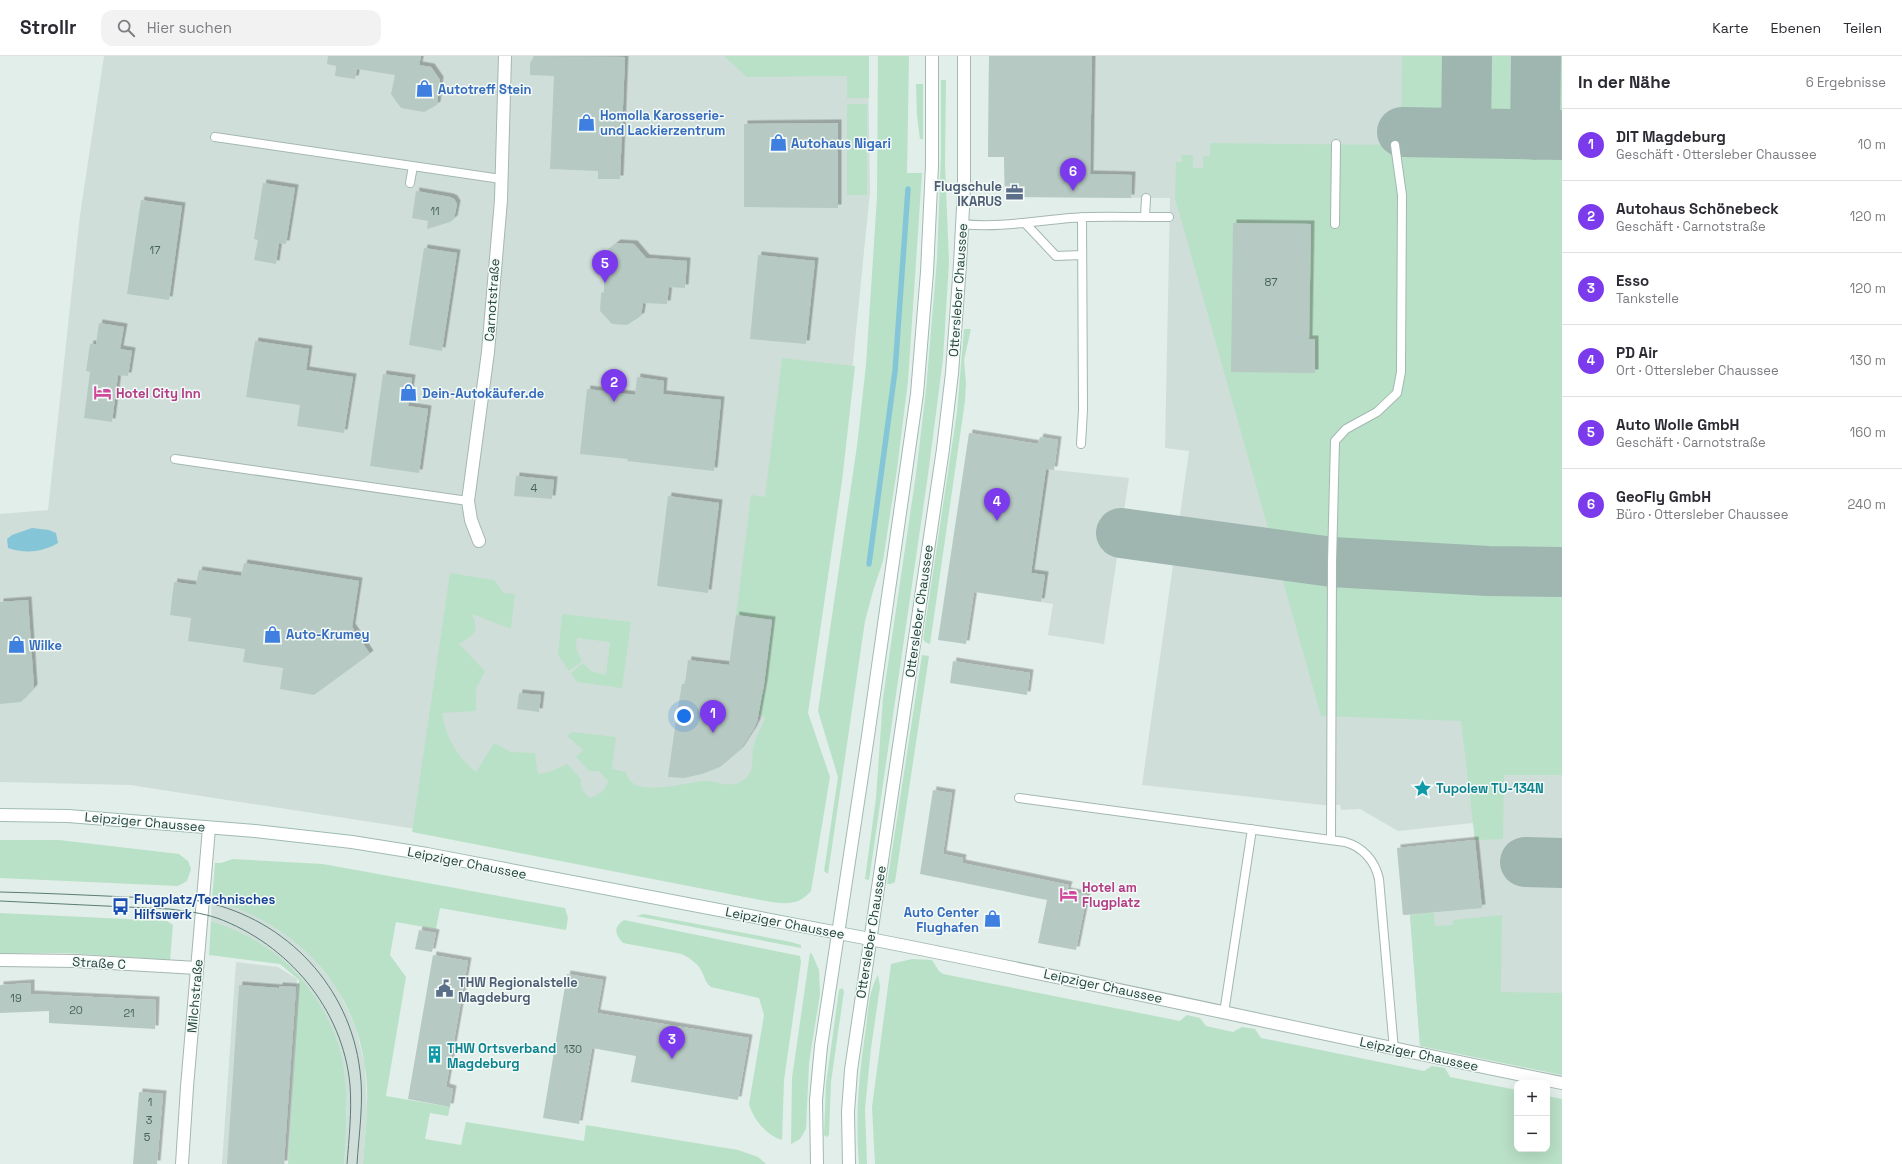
<!DOCTYPE html>
<html lang="de">
<head>
<meta charset="utf-8">
<style>
	:root { --surface:#fff; --page:#f2f2f3; --text:#2b2b33; --muted:#7c7c81; --line:#e1e1e2; --accent:#7c3aed }
	body { margin:0; font-family:"Space Grotesk",sans-serif; background:var(--page); color:var(--text) }
	.controls { position:absolute; right:12px; bottom:12px; display:grid; overflow:hidden; border-radius:8px; box-shadow:0 4px 16px #0002 }
	.controls button { width:36px; height:36px; display:grid; place-items:center; padding:0; border:0; border-bottom:1px solid var(--line); background:var(--surface); color:var(--text); font:20px sans-serif }
	.you { position:absolute; left:684px; top:660px; width:14px; height:14px; margin:-10px; border:3px solid #fff; border-radius:50%; background:#1a73e8; box-shadow:0 0 0 6px #1a73e833 }
	.badge { display:grid; place-items:center; width:26px; height:26px; border-radius:50%; background:var(--accent); color:#fff; font-size:13px; font-weight:700 }
	.pin { position:absolute; translate:-50% -33px; filter:drop-shadow(0 1px 2px #0008) }
	.pin::after { content:''; position:absolute; top:21px; width:14px; height:12px; background:inherit; clip-path:polygon(0 0,100% 0,50% 100%) }
	.list { margin:0; padding:0; list-style:none }
	h2 { display:flex; justify-content:space-between; align-items:center; height:52px; margin:0; padding:0 16px; font-size:17px }
	h2 small { font-size:13px; font-weight:400; color:var(--muted) }
	.list li { display:grid; grid-template-columns:26px 1fr auto; gap:12px; align-items:center; box-sizing:border-box; height:72px; padding:0 16px; border-top:1px solid var(--line) }
	.list b { display:block; font-size:15px; white-space:nowrap }
	.list p { margin:0; font-size:13px; white-space:nowrap; color:var(--muted) }
	.list em { font-size:13px; font-style:normal; color:var(--muted) }
	.icon { flex:none; width:22px; height:22px; fill:none; stroke:currentColor; stroke-width:2; stroke-linecap:round; stroke-linejoin:round }
	.map { position:relative; flex:none; width:1562px; height:1108px; overflow:hidden }
	header { display:flex; align-items:center; gap:24px; box-sizing:border-box; height:56px; padding:0 20px; background:var(--surface); border-bottom:1px solid var(--line) }
	header strong { font-size:19px }
	nav { display:flex; gap:22px; margin-inline-start:auto; font-size:14px }
	.search { width:280px; height:36px; background:var(--page); display:flex; align-items:center; gap:10px; box-sizing:border-box; padding:0 14px; border-radius:12px; color:var(--muted); font-size:15px }
	main { display:flex }
	aside { flex:1; background:var(--surface) }
	.map>svg:first-child { display:block }
	.built { fill:#d0ded9 }
	.green { fill:#b9e1c7 }
	.water { fill:#85c5d8 }
	.lines { fill:none; stroke-linecap:round; stroke-linejoin:round }
	.stream { stroke:#85c5d8; stroke-width:5.5 }
	.taxiway { stroke:#9eb5b0; stroke-width:50 }
	.building { fill:#b7c9c3; filter:url(#shadow) }
	.lane-casing { stroke:#a4b7b1; stroke-width:10 }
	.street-casing { stroke:#a4b7b1; stroke-width:14 }
	.secondary-casing { stroke:#9fbbb3; stroke-width:14 }
	.lane { stroke:#fff; stroke-width:8 }
	.street { stroke:#fff; stroke-width:12 }
	.secondary { stroke:#fff; stroke-width:12 }
	.tram { stroke:#5b7c76; stroke-width:1 }
	.labels { text-anchor:middle; dominant-baseline:central; stroke-width:3; stroke-linejoin:round; paint-order:stroke }
	.number-label { font-size:11px; fill:#46635c }
	.shop-label { font-size:13px; font-weight:bold; fill:#366cbe; stroke:#f3faf7; text-anchor:start }
	.service-label { font-size:13px; font-weight:bold; fill:#4e5e75; stroke:#f3faf7; text-anchor:end }
	.street-label { font-size:13px; fill:#20413a; stroke:#f3faf7 }
	.hotel-label { font-size:13px; font-weight:bold; fill:#b23c85; stroke:#f3faf7; text-anchor:start }
	.culture-label { font-size:13px; font-weight:bold; fill:#0d838f; stroke:#f3faf7; text-anchor:start }
	.transit-label { font-size:13px; font-weight:bold; fill:#164399; stroke:#f3faf7; text-anchor:start }
</style>
</head>
<body>
<header>
<strong>Strollr</strong>
<div class="search"><svg class="icon" aria-label="search" viewBox="0 0 24 24"><circle cx="10" cy="10" r="6"/><path d="M15 15l6 6"/></svg>Hier suchen</div>
<nav><a>Karte</a><a>Ebenen</a><a>Teilen</a></nav>
</header>
<main>
<div class="map">
<svg width="1562" height="1108" viewBox="0 0 1562 1108">
	<defs>
		<filter id="shadow"><feDropShadow dx="3.5" dy="-3.5" stdDeviation="0" flood-color="#0004"/></filter>
	</defs>
	<rect width="100%" height="100%" fill="#e2eee9"/>
	<!-- built -->
	<path class="built" d="M 104,0 L 868,0 L 870,136 L 842,415 L 803,659 L 827,722 L 416,773 L 130,729 L 0,726 L 0,458 L 48,454 L 80,159 Z
		M 989,0 L 1562,0 L 1562,1013 L 1420,990 L 1410,859 L 1403,859 L 1397,792 L 1475,784 L 1473,767 L 1398,775 L 1360,753 L 1341,754 L 1340,749 L 1323,749 L 1142,729 L 1189,395 L 1165,392 L 1170,142 L 1005,141 L 1004,101 L 988,101 Z
		M 1046,413 L 1129,422 L 1104,588 L 1048,579 L 1053,548 L 1041,546 L 1045,519 L 1031,517 Z
		M 212,844 L 245,854 L 267,865 L 287,878 L 301,890 L 315,904 L 337,932 L 355,970 L 365,1010 L 367,1056 L 363,1108 L 344,1108 L 347,1057 L 345,1018 L 339,993 L 324,956 L 311,935 L 281,903 L 263,889 L 241,877 L 211,865 Z
		M 236,906 L 278,911 L 297,923 L 285,1108 L 222,1108 Z"/>
	<!-- green -->
	<path class="green" d="M 724,0 L 869,0 L 869,42 L 847,42 L 847,20 L 747,21 Z
		M 878,0 L 909,0 L 907,117 L 922,117 L 908,325 L 897,413 L 883,505 L 873,535 L 865,565 L 828,818 L 824,815 L 838,721 L 818,655 L 857,390 L 866,309 L 877,141 Z
		M 1402,0 L 1562,0 L 1562,719 L 1504,719 L 1503,783 L 1475,784 L 1461,665 L 1321,660 L 1175,142 L 1176,106 L 1182,106 L 1181,99 L 1193,99 L 1193,112 L 1203,112 L 1203,100 L 1210,100 L 1210,87 L 1401,89 Z
		M 941,24 L 946,24 L 945,108 L 949,206 L 943,303 L 928,419 L 869,824 L 865,823 L 876,742 L 883,642 L 916,418 L 926,334 L 937,203 L 941,98 Z
		M 916,28 L 923,28 L 923,83 L 920,83 L 917,60 Z
		M 847,48 L 867,48 L 867,139 L 847,139 Z
		M 964,273 L 971,273 L 964,304 L 966,327 L 965,345 L 930,588 L 925,586 L 923,583 L 957,356 Z
		M 782,302 L 855,310 L 842,425 L 808,657 L 830,721 L 811,835 C 799,849 788,848 771,846 L 412,776 L 450,517 L 494,524 L 504,537 L 515,538 L 511,573 L 472,558 C 473,561 474,564 475,567 C 478,578 467,583 459,588 L 485,615 L 476,633 L 476,655 L 442,657 C 446,682 457,700 476,716 L 494,687 L 511,696 L 535,697 L 538,718 L 549,716 L 567,708 L 581,723 C 580,732 583,736 590,742 C 599,739 605,735 608,725 L 599,715 L 589,715 L 576,701 L 583,694 L 567,680 L 572,676 L 616,681 L 612,713 L 626,716 C 631,745 687,725 706,725 C 719,725 730,733 742,725 C 756,716 751,705 753,692 C 755,682 762,671 765,661 L 759,659 L 760,652 L 755,652 L 757,636 L 764,637 L 772,564 L 736,559 L 751,439 L 765,441 Z
		M 562,558 L 631,566 L 622,632 L 577,626 L 571,617 L 583,607 L 591,615 L 606,619 L 610,586 L 577,582 L 576,592 L 582,605 L 569,615 L 558,599 Z
		M 922,599 L 929,600 L 895,826 L 891,828 L 887,828 Z
		M 0,784 L 59,784 L 179,798 L 188,805 L 191,813 L 187,825 L 178,830 L 0,822 Z
		M 233,803 L 323,808 L 565,852 L 568,862 L 566,874 L 440,852 L 436,873 L 396,866 L 390,899 L 406,921 L 386,1040 L 450,1051 L 448,1060 L 430,1057 L 425,1083 L 461,1089 L 466,1066 L 584,1085 L 586,1069 L 738,1094 L 758,1101 L 766,1108 L 363,1108 C 365,1076 370,1043 365,1011 C 353,926 293,866 212,844 L 215,807 L 221,807 Z
		M 1434,856 L 1435,870 L 1453,869 L 1453,864 L 1502,859 L 1501,936 L 1562,937 L 1562,1019 L 1420,990 L 1410,859 Z
		M 0,857 L 167,865 L 173,869 L 170,904 L 68,897 L 0,897 Z
		M 644,858 L 791,886 L 801,889 L 801,892 L 636,860 Z
		M 624,864 L 800,900 L 801,906 L 784,1024 L 782,1084 C 767,1080 753,1063 749,1048 L 764,959 L 759,942 L 711,931 C 706,927 705,923 703,918 C 699,908 691,903 682,898 L 623,887 C 615,879 613,871 624,864 Z
		M 211,865 C 229,871 247,879 263,889 C 307,918 339,968 345,1020 C 348,1049 346,1079 344,1108 L 288,1108 L 299,924 L 280,908 L 209,899 Z
		M 810,897 L 812,898 L 819,914 L 820,938 L 809,1007 L 806,1073 L 800,1083 L 791,1088 L 792,1022 Z
		M 912,903 L 932,904 L 939,915 L 943,918 L 1180,965 L 1187,959 L 1200,962 L 1206,970 L 1233,976 L 1242,971 L 1255,973 L 1261,982 L 1424,1015 L 1432,1010 L 1445,1012 L 1450,1021 L 1517,1034 L 1517,1093 L 1547,1093 L 1547,1040 L 1562,1043 L 1562,1108 L 875,1108 L 872,1051 L 891,908 Z
		M 878,919 L 880,931 L 871,992 L 865,1053 L 867,1108 L 859,1108 C 855,1062 859,1018 866,972 C 868,955 869,934 878,919 Z
		M 842,932 L 844,935 L 831,1026 L 829,1079 L 827,1081 L 824,1079 L 826,1028 L 839,934 Z"/>
	<!-- water -->
	<path class="water" d="M 32,472 L 49,474 L 56,477 L 58,487 C 43,496 25,498 8,492 L 7,483 L 12,479 Z"/>
	<g class="lines">
		<!-- stream -->
		<path class="stream" d="M 869,508 L 895,315 L 908,133"/>
		<!-- taxiway -->
		<path class="taxiway" d="M 1402,76 L 1562,79
			M 1466,77 L 1467,0
			M 1535,79 L 1536,0
			M 1121,477 L 1332,506 L 1488,515 L 1562,516
			M 1525,806 L 1562,807"/>
	</g>
	<!-- building -->
	<path class="building" d="M 328,0 L 421,0 L 419,9 L 431,11 L 440,24 L 437,49 L 424,56 L 401,52 L 391,38 L 395,19 L 357,13 L 355,23 L 335,20 L 336,10 L 327,8 Z
		M 534,0 L 625,1 L 620,123 L 598,123 L 598,115 L 550,113 L 554,20 L 530,19 L 530,7 Z
		M 989,0 L 1092,0 L 1090,118 L 1132,119 L 1131,142 L 1005,141 L 1004,101 L 988,101 Z
		M 838,67 L 838,152 L 744,151 L 744,68 Z
		M 263,127 L 295,132 L 286,188 L 279,187 L 276,208 L 254,204 L 258,184 L 254,183 Z
		M 416,135 L 450,141 L 454,143 L 457,148 L 454,163 L 450,166 L 427,173 L 428,165 L 412,162 Z
		M 141,144 L 182,150 L 169,244 L 127,238 Z
		M 1233,167 L 1311,168 L 1309,283 L 1315,283 L 1315,317 L 1231,316 Z
		M 617,187 L 634,188 L 646,202 L 687,205 L 685,232 L 669,231 L 667,248 L 643,247 L 641,260 L 627,269 L 612,268 L 600,255 L 601,237 L 604,236 L 604,198 Z
		M 424,192 L 457,197 L 442,295 L 409,289 Z
		M 758,199 L 815,205 L 806,288 L 750,283 Z
		M 99,267 L 124,271 L 120,293 L 132,295 L 128,320 L 118,319 L 112,366 L 84,362 L 90,316 L 86,315 L 90,288 L 96,288 Z
		M 255,285 L 309,293 L 306,314 L 353,321 L 344,377 L 297,370 L 300,349 L 246,341 Z
		M 383,318 L 412,322 L 408,350 L 428,353 L 419,417 L 370,410 Z
		M 637,321 L 664,325 L 663,338 L 721,344 L 714,415 L 627,405 L 628,403 L 580,398 L 587,333 L 635,339 Z
		M 969,377 L 1038,388 L 1040,381 L 1058,384 L 1054,414 L 1046,413 L 1031,517 L 1045,519 L 1041,546 L 974,536 L 966,588 L 938,584 Z
		M 516,420 L 554,424 L 552,443 L 514,440 Z
		M 668,440 L 719,447 L 708,537 L 657,530 Z
		M 244,507 L 359,525 L 352,571 L 370,598 L 314,639 L 280,633 L 283,612 L 243,606 L 245,593 L 188,585 L 191,562 L 170,559 L 174,526 L 196,529 L 199,514 L 241,520 Z
		M 28,544 L 34,632 L 21,646 L 0,648 L 0,546 Z
		M 736,559 L 772,564 L 764,628 L 757,666 L 753,674 L 740,694 L 720,711 L 702,718 L 684,722 L 668,721 L 677,657 L 682,628 L 685,628 L 688,604 L 729,609 Z
		M 953,605 L 1030,617 L 1027,639 L 950,627 Z
		M 519,637 L 541,639 L 539,656 L 517,653 Z
		M 933,734 L 952,737 L 943,798 L 963,802 L 962,807 L 1069,829 L 1067,835 L 1087,839 L 1076,894 L 1038,887 L 1047,844 L 920,818 Z
		M 1475,784 L 1482,852 L 1403,859 L 1397,792 Z
		M 419,874 L 436,877 L 432,896 L 415,893 Z
		M 433,899 L 468,905 L 446,1031 L 453,1033 L 450,1051 L 408,1043 Z
		M 567,918 L 603,924 L 597,957 L 749,982 L 738,1044 L 631,1026 L 636,1000 L 592,992 L 579,1068 L 543,1062 Z
		M 31,927 L 31,938 L 156,944 L 155,973 L 49,967 L 49,955 L 0,957 L 0,929 Z
		M 239,929 L 279,932 L 279,930 L 296,931 L 284,1108 L 227,1108 Z
		M 139,1036 L 163,1038 L 157,1108 L 133,1108 Z"/>
	<g class="lines">
		<defs>
			<path id="lane" d="M 215,81 L 501,123
				M 410,127 L 413,110
				M 1145,161 L 1169,161
				M 1025,167 L 1056,200 L 1082,199
				M 962,168 C 998,172 1034,165 1070,162 C 1095,160 1120,161 1145,161 L 1146,142
				M 1335,168 L 1336,88
				M 1081,388 L 1083,354 L 1082,161
				M 175,403 L 468,445
				M 1019,742 L 1345,786 C 1363,791 1375,805 1379,823 L 1394,994
				M 1331,784 L 1332,506 L 1335,385 L 1346,373 L 1377,356 L 1397,337 L 1401,316 L 1402,139 L 1395,89
				M 1224,957 L 1252,773"/>
			<path id="street" d="M 479,485 L 471,464 L 468,445 L 488,296 L 501,144 L 505,0
				M 870,883 C 1101,928 1331,981 1562,1027
				M 0,904 L 76,905 L 197,912
				M 182,1108 L 187,1031 L 209,772"/>
			<path id="secondary" d="M 0,759 L 68,760 L 255,775 L 352,786 L 427,798 L 870,883
				M 817,1108 L 816,1044 L 821,990 L 868,680 L 917,338 L 927,216 L 932,109 L 932,0
				M 849,1108 L 848,1056 L 851,1014 L 943,393 L 952,317 L 960,208 L 964,133 L 964,0"/>
		</defs>
		<!-- lane casing -->
		<use href="#lane" class="lane-casing"/>
		<!-- street casing -->
		<use href="#street" class="street-casing"/>
		<!-- secondary casing -->
		<use href="#secondary" class="secondary-casing"/>
		<!-- lane -->
		<use href="#lane" class="lane"/>
		<!-- street -->
		<use href="#street" class="street"/>
		<!-- secondary -->
		<use href="#secondary" class="secondary"/>
		<!-- tram -->
		<path class="tram" d="M 0,836 C 42,837 84,839 127,841 C 153,842 180,841 205,846 C 287,864 350,931 360,1015 C 364,1045 359,1077 357,1108
			M 0,845 L 169,853 C 186,855 202,857 217,862 C 288,888 343,953 350,1029 C 352,1055 349,1082 347,1108"/>
	</g>
	<!-- icons -->
	<defs>
		<symbol id="shop-bare" viewBox="-9 -9 18 18"><path d="M-5-2.5h2.3a2.7 3.5 0 0 1 5.4 0H5L5.5 6h-11ZM-1.5-2.5h3a1.5 2.3 0 0 0-3 0Z" fill="#3f7fe0" stroke="#f3faf7" stroke-width="2.5" paint-order="stroke"/></symbol>
		<symbol id="office-bare" viewBox="-9 -9 18 18"><path d="M-6-3h4V-5.5h4V-3h4V5H-6ZM-1-4.5V-3h2v-1.5ZM-6 0V1H6V0Z" fill="#5c6f8a" stroke="#f3faf7" stroke-width="2.5" paint-order="stroke"/></symbol>
		<symbol id="hotel-bare" viewBox="-9 -9 18 18"><path d="M-6-4.5h1.5V1H6V5H4.5V3h-9V5H-6ZM-4 0a1.8 1.8 0 1 1 3.6 0ZM.5 0V-2.5h3Q6-2.5 6 0Z" fill="#d1479c" stroke="#f3faf7" stroke-width="2.5" paint-order="stroke"/></symbol>
		<symbol id="sight-bare" viewBox="-9 -9 18 18"><path d="M0-6L1.8-2.2L6-1.7L2.9 1.2L3.7 5.4L0 3.3L-3.7 5.4L-2.9 1.2L-6-1.7L-1.8-2.2Z" fill="#0f9aa8" stroke="#f3faf7" stroke-width="2.5" paint-order="stroke"/></symbol>
		<symbol id="bus-bare" viewBox="-9 -9 18 18"><path d="M-5-6H5V4H4V6H2V4H-2V6H-4V4H-5ZM-3.5-4V0h7V-4ZM-3.5 1.2v1.5H-2V1.2ZM2 1.2v1.5H3.5V1.2Z" fill="#1a4fb4" stroke="#f3faf7" stroke-width="2.5" paint-order="stroke"/></symbol>
		<symbol id="civic-bare" viewBox="-9 -9 18 18"><path d="M-.6-6.5H3V-4.5H.6V-3L4-1V1h2V6H-6V1h2V-1L-.6-3ZM-1.2 2.5V6h2.4V2.5Z" fill="#5c6f8a" stroke="#f3faf7" stroke-width="2.5" paint-order="stroke"/></symbol>
		<symbol id="building-bare" viewBox="-9 -9 18 18"><path d="M-4-6H4V6H1V3H-1V6H-4ZM-2.5-4.3h1.7v1.8h-1.7ZM.8-4.3h1.7v1.8H.8ZM-2.5-1h1.7V.8h-1.7ZM.8-1h1.7V.8H.8Z" fill="#0f9aa8" stroke="#f3faf7" stroke-width="2.5" paint-order="stroke"/></symbol>
	</defs>
	<g fill-rule="evenodd">
		<use href="#shop-bare" x="412" y="20" width="25" height="25"/>
		<use href="#shop-bare" x="574" y="54" width="25" height="25"/>
		<use href="#shop-bare" x="766" y="74" width="25" height="25"/>
		<use href="#office-bare" x="1002" y="124" width="25" height="25"/>
		<use href="#hotel-bare" x="90" y="324" width="25" height="25"/>
		<use href="#shop-bare" x="396" y="324" width="25" height="25"/>
		<use href="#shop-bare" x="260" y="566" width="25" height="25"/>
		<use href="#shop-bare" x="4" y="576" width="25" height="25"/>
		<use href="#sight-bare" x="1410" y="720" width="25" height="25"/>
		<use href="#hotel-bare" x="1056" y="826" width="25" height="25"/>
		<use href="#bus-bare" x="108" y="838" width="25" height="25"/>
		<use href="#shop-bare" x="980" y="850" width="25" height="25"/>
		<use href="#civic-bare" x="432" y="920" width="25" height="25"/>
		<use href="#building-bare" x="422" y="986" width="25" height="25"/>
	</g>
	<g class="labels">
		<!-- number labels -->
		<g class="number-label">
			<text x="435" y="155">11</text>
			<text x="155" y="194">17</text>
			<text x="1271" y="226">87</text>
			<text x="534" y="432">4</text>
			<text x="16" y="942">19</text>
			<text x="76" y="954">20</text>
			<text x="129" y="957">21</text>
			<text x="573" y="993">130</text>
			<text x="150" y="1046">1</text>
			<text x="149" y="1064">3</text>
			<text x="147" y="1081">5</text>
		</g>
		<!-- shop labels -->
		<g class="shop-label">
			<text x="438" y="33">Autotreff Stein</text>
			<text x="600" y="59">Homolla Karosserie-<tspan x="600" dy="15">und Lackierzentrum</tspan></text>
			<text x="791" y="87">Autohaus Nigari</text>
			<text x="422" y="337">Dein-Autokäufer.de</text>
			<text x="286" y="578">Auto-Krumey</text>
			<text x="29" y="589">Wilke</text>
			<text x="979" y="856" text-anchor="end">Auto Center<tspan x="979" dy="15">Flughafen</tspan></text>
		</g>
		<!-- service labels -->
		<g class="service-label">
			<text x="1002" y="130">Flugschule<tspan x="1002" dy="15">IKARUS</tspan></text>
			<text x="458" y="926" text-anchor="start">THW Regionalstelle<tspan x="458" dy="15">Magdeburg</tspan></text>
		</g>
		<!-- street labels -->
		<g class="street-label">
			<text transform="translate(958 234) rotate(-86)">Ottersleber Chaussee</text>
			<text transform="translate(492 244) rotate(-86)">Carnotstraße</text>
			<text transform="translate(919 555) rotate(-82)">Ottersleber Chaussee</text>
			<text transform="translate(145 766) rotate(5)">Leipziger Chaussee</text>
			<text transform="translate(467 807) rotate(11)">Leipziger Chaussee</text>
			<text transform="translate(785 867) rotate(11)">Leipziger Chaussee</text>
			<text transform="translate(871 876) rotate(-81)">Ottersleber Chaussee</text>
			<text transform="translate(99 907) rotate(3)">Straße C</text>
			<text transform="translate(1103 930) rotate(12)">Leipziger Chaussee</text>
			<text transform="translate(195 940) rotate(-85)">Milchstraße</text>
			<text transform="translate(1419 998) rotate(12)">Leipziger Chaussee</text>
		</g>
		<!-- hotel labels -->
		<g class="hotel-label">
			<text x="116" y="337">Hotel City Inn</text>
			<text x="1082" y="831">Hotel am<tspan x="1082" dy="15">Flugplatz</tspan></text>
		</g>
		<!-- culture labels -->
		<g class="culture-label">
			<text x="1436" y="732">Tupolew TU-134N</text>
			<text x="447" y="992">THW Ortsverband<tspan x="447" dy="15">Magdeburg</tspan></text>
		</g>
		<!-- transit labels -->
		<g class="transit-label">
			<text x="134" y="843">Flugplatz/Technisches<tspan x="134" dy="15">Hilfswerk</tspan></text>
		</g>
	</g>
</svg>
<div class="controls">
<button>+</button>
<button>−</button>
</div>
<div class="you"></div>
<div class="pin badge" style="left:713px;top:677px">1</div>
<div class="pin badge" style="left:614px;top:346px">2</div>
<div class="pin badge" style="left:672px;top:1003px">3</div>
<div class="pin badge" style="left:997px;top:465px">4</div>
<div class="pin badge" style="left:605px;top:227px">5</div>
<div class="pin badge" style="left:1073px;top:135px">6</div>
</div>
<aside>
<h2>In der Nähe<small>6 Ergebnisse</small></h2>
<ul class="list">
<li><span class="badge">1</span><div><b>DIT Magdeburg</b><p>Geschäft · Ottersleber Chaussee</p></div><em>10 m</em></li>
<li><span class="badge">2</span><div><b>Autohaus Schönebeck</b><p>Geschäft · Carnotstraße</p></div><em>120 m</em></li>
<li><span class="badge">3</span><div><b>Esso</b><p>Tankstelle</p></div><em>120 m</em></li>
<li><span class="badge">4</span><div><b>PD Air</b><p>Ort · Ottersleber Chaussee</p></div><em>130 m</em></li>
<li><span class="badge">5</span><div><b>Auto Wolle GmbH</b><p>Geschäft · Carnotstraße</p></div><em>160 m</em></li>
<li><span class="badge">6</span><div><b>GeoFly GmbH</b><p>Büro · Ottersleber Chaussee</p></div><em>240 m</em></li>
</ul>
</aside>
</main>
</body>
</html>
